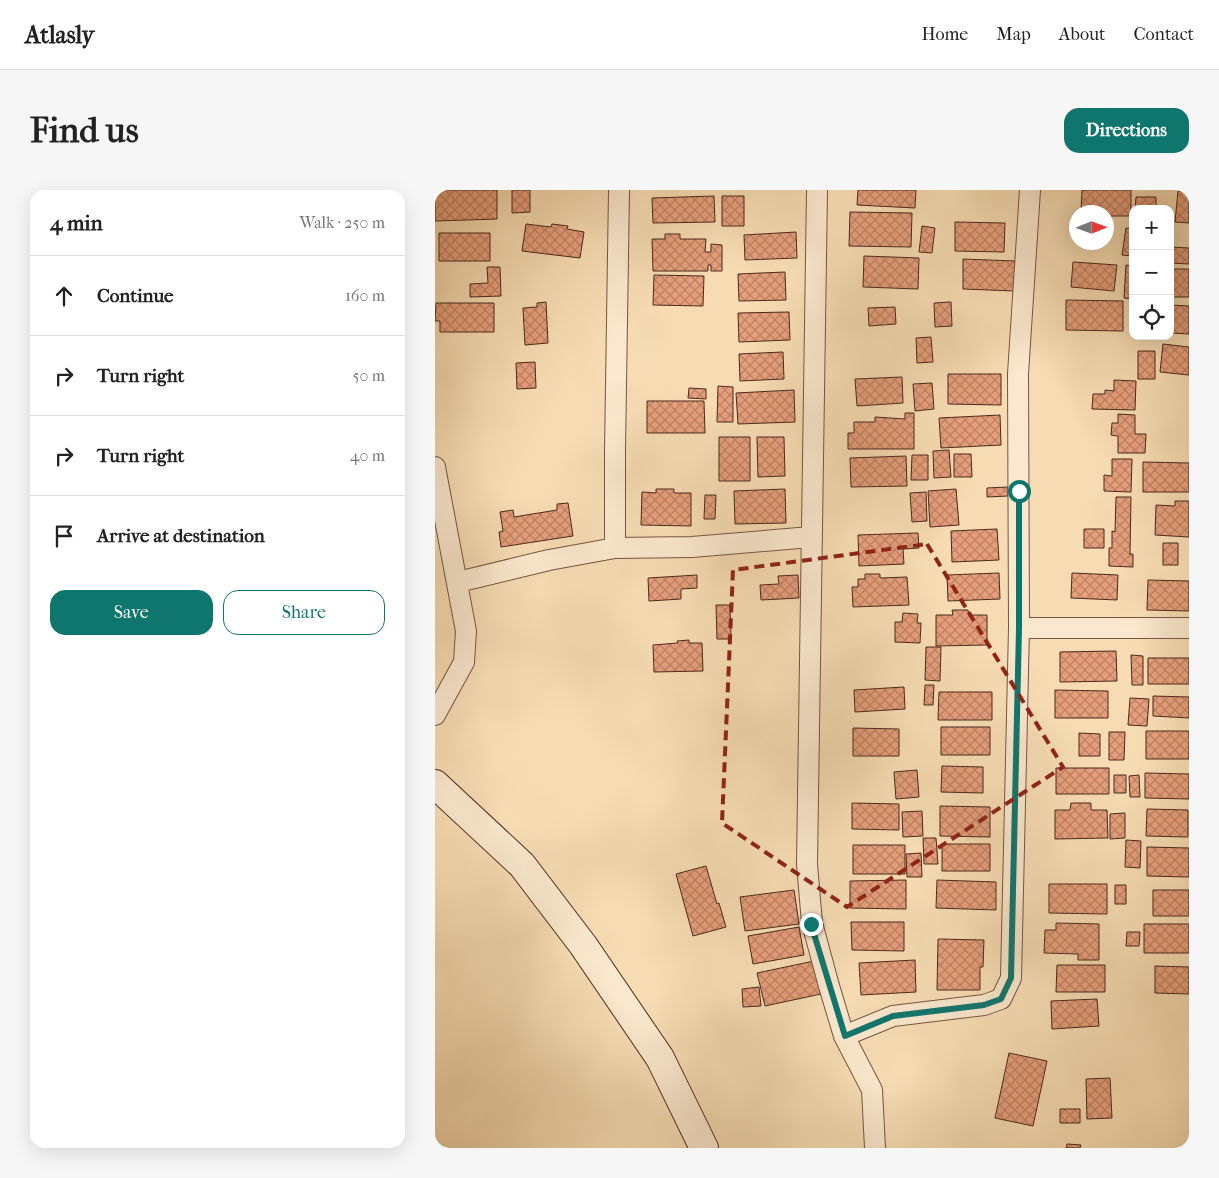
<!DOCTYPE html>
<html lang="en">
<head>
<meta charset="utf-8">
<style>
	:root { --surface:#fff; --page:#f6f6f6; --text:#222; --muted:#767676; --line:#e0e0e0; --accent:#0f766e }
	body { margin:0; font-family:"IM FELL French Canon",serif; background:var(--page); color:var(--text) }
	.controls { position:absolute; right:15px; top:15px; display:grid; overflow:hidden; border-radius:10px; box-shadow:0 5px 20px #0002 }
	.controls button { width:45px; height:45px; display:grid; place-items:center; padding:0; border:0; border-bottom:1px solid var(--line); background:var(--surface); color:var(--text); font:25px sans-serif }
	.compass { position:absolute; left:634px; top:15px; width:45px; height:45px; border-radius:50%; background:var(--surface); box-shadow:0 5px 20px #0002; rotate:89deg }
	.stop { position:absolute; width:15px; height:15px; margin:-11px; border:4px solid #0f766e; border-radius:50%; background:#fff }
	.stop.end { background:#0f766e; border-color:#fff; box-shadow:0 1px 5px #0008 }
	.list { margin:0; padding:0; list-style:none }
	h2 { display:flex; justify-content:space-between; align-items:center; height:65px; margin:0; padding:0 20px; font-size:21px }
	h2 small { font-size:16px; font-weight:400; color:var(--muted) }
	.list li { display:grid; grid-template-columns:32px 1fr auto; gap:15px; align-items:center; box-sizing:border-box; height:80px; padding:0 20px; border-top:1px solid var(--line) }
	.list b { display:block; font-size:19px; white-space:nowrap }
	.list em { font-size:16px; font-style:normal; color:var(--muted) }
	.actions { display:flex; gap:10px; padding:15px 20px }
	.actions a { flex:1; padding:11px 0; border:1px solid var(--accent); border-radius:15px; text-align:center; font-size:18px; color:var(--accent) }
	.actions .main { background:var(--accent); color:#fff }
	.icon { flex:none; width:28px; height:28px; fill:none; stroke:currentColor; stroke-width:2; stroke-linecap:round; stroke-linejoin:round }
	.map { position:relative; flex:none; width:754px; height:958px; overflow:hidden; border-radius:15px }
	header { display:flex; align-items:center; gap:30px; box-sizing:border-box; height:70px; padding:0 25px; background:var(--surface); border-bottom:1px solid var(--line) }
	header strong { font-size:24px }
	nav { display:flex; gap:28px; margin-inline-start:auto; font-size:18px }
	.intro { display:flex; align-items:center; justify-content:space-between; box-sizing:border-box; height:120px; padding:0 30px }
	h1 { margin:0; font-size:35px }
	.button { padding:12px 22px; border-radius:15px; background:var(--accent); color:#fff; font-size:18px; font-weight:700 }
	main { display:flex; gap:30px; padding:0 30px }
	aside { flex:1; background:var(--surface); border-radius:15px; box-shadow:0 5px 20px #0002 }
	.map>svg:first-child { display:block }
	.building { fill:url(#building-cross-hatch); stroke:#4a281c }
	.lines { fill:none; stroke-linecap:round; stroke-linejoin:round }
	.street-casing { stroke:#755542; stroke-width:22 }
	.secondary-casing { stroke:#4a281c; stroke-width:30 }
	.street { stroke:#fae8ce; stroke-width:20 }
	.secondary { stroke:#fae8ce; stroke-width:28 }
	.route { stroke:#0f766e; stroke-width:6 }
	.marked { fill:none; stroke:#8f2418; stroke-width:4; stroke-dasharray:10 6; stroke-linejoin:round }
</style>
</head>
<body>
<header>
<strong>Atlasly</strong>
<nav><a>Home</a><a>Map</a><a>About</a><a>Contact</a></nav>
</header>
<div class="intro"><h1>Find us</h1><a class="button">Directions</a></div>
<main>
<aside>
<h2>4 min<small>Walk · 250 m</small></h2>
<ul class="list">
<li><svg class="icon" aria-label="ahead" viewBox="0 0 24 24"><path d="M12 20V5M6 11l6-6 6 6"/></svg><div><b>Continue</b></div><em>160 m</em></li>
<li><svg class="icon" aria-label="right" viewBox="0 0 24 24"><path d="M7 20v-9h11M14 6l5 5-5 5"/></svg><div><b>Turn right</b></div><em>50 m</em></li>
<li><svg class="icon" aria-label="right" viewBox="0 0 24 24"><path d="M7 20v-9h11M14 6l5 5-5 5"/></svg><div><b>Turn right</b></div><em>40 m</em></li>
<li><svg class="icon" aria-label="arrive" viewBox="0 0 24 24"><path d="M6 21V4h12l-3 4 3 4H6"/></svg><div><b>Arrive at destination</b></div></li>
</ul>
<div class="actions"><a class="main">Save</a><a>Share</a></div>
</aside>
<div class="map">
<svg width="754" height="958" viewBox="0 0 754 958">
	<defs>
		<pattern id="building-cross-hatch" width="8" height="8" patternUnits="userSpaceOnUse" patternTransform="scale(1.25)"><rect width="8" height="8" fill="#e79f7b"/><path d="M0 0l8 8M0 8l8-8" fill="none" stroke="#bd8264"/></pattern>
	</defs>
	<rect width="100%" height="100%" fill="#f7dcb3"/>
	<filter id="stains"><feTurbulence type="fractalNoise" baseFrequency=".004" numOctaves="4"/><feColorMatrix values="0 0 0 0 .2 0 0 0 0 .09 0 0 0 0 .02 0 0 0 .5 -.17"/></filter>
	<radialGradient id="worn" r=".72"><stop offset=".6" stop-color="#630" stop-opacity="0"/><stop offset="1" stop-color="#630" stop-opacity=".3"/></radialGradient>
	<!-- building -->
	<path class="building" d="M 0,0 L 62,0 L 62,29 L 0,31 Z
		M 77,0 L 95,0 L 95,22 L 77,23 Z
		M 423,0 L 481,0 L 480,18 L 422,15 Z
		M 647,0 L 696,0 L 696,26 L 672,26 L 672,22 L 646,22 Z
		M 743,1 L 754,2 L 754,33 L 740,32 Z
		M 279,6 L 280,32 L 218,33 L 217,8 Z
		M 287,6 L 309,6 L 309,36 L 287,36 Z
		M 701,7 L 721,7 L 721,19 L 700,19 Z
		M 415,22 L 477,23 L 476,57 L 414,56 Z
		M 520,32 L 570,33 L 569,62 L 520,61 Z
		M 91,34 L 116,37 L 117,34 L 133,36 L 132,39 L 149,42 L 145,68 L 87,61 Z
		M 487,36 L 500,38 L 497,63 L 484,62 Z
		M 691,38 L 698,39 L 698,66 L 687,65 Z
		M 361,42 L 362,68 L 310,70 L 309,45 Z
		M 4,43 L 55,43 L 55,71 L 4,71 Z
		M 230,44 L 245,44 L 245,49 L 271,49 L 270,62 L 276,62 L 276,54 L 287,55 L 287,81 L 276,81 L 276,75 L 273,75 L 273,81 L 218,81 L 217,49 L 230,49 Z
		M 735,57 L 754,58 L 754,74 L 735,73 Z
		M 429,66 L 484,68 L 483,99 L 428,97 Z
		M 528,69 L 580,71 L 580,101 L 528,99 Z
		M 638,72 L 682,75 L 679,101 L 636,97 Z
		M 691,75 L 698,76 L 698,109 L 689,108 Z
		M 52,77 L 65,77 L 66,106 L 35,107 L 35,94 L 53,93 Z
		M 735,79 L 754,79 L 754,107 L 735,107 Z
		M 350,82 L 351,110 L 304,111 L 303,84 Z
		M 219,85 L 269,86 L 268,116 L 218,115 Z
		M 631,110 L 688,111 L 688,141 L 631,140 Z
		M 111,112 L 113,153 L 90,155 L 88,118 L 102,117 L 102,113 Z
		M 516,112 L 517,136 L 500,137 L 499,113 Z
		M 1,113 L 59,113 L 59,142 L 5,142 L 5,131 L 0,131 Z
		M 735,115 L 754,116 L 754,144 L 735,143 Z
		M 460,117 L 461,134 L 434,136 L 433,118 Z
		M 354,122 L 355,150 L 304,152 L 303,123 Z
		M 496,147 L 498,172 L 482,173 L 481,148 Z
		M 728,154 L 754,157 L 754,185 L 725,182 Z
		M 703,161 L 720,161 L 720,189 L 703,189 Z
		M 348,162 L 349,189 L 305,191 L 304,164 Z
		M 100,172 L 101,198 L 82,199 L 81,173 Z
		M 513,184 L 566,184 L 566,215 L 513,214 Z
		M 467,187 L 468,213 L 422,216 L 420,189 Z
		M 679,190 L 701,191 L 700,220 L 657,219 L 658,204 L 670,204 L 670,200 L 679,201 Z
		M 497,193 L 499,219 L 480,221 L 478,194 Z
		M 283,196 L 298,197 L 298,232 L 282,232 Z
		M 254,198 L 271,199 L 271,209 L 253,208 Z
		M 359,200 L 360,232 L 303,234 L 301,203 Z
		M 212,211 L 269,211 L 270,243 L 212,243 Z
		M 470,223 L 479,223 L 479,259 L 413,259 L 413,243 L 419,243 L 419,232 L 440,232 L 440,227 L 470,229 Z
		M 683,224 L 700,225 L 700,244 L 711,244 L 710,263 L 683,263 L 683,246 L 676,245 L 677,233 L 683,233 Z
		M 565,225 L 566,255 L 506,258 L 504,228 Z
		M 284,247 L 315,247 L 315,291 L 284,291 Z
		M 322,247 L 349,247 L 350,286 L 323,287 Z
		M 514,260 L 516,287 L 499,288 L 498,261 Z
		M 519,264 L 536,264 L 537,287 L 519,287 Z
		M 477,265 L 493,265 L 493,290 L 476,290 Z
		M 471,266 L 472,296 L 416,297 L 415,268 Z
		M 677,269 L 697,269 L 696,302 L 669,301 L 669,285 L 677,286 Z
		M 708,272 L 754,273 L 754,302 L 708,302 Z
		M 573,297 L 573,306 L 552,307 L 552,298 Z
		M 221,299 L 239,299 L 239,303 L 256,303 L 256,336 L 206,335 L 207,302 L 221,303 Z
		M 350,299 L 351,333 L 300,334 L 299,301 Z
		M 521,299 L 524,335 L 495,337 L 493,301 Z
		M 491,302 L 492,331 L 477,332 L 475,303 Z
		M 270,305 L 281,305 L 280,329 L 269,329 Z
		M 681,307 L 696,307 L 695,364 L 698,364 L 698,377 L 674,376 L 674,358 L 677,358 L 677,341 L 680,342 Z
		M 740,311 L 754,311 L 754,347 L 720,345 L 721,315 L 740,316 Z
		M 133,313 L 138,346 L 66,357 L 64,342 L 68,341 L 65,322 L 78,320 L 79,327 L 122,320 L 122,314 Z
		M 562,339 L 564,370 L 517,372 L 516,341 Z
		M 649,339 L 669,339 L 669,358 L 649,358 Z
		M 483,343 L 484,358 L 468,359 L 469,374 L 424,376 L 423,345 Z
		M 728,353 L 743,353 L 743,375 L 728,375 Z
		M 564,383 L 565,409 L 513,411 L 512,385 Z
		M 637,383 L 683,385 L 682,410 L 636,408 Z
		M 430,384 L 445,384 L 445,388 L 472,387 L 474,415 L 418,417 L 417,397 L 423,397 L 423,389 L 430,389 Z
		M 262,385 L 262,398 L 246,399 L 246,409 L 214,411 L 213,388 Z
		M 363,385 L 364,408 L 326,410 L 325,395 L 344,394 L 343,386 Z
		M 713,390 L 754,391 L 754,421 L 712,420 Z
		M 281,415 L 295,415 L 296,449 L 282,449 Z
		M 517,420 L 533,420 L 534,425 L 552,425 L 552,455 L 501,456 L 501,425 L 518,425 Z
		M 468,423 L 483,424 L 482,433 L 486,433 L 485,453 L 460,452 L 460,432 L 467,432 Z
		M 254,450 L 254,453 L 267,453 L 268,481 L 219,482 L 218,455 L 243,453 L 242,451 Z
		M 491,457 L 506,457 L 505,491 L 490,490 Z
		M 681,461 L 682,491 L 625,492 L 625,462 Z
		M 696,465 L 708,466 L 708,495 L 697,495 Z
		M 713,468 L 754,468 L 754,494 L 713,494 Z
		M 490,495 L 499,495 L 498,515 L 489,515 Z
		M 469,497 L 470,519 L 420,522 L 419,500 Z
		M 620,500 L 673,501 L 673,528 L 620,528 Z
		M 504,502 L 557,502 L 557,530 L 503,530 Z
		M 718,506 L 754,507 L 754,528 L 718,526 Z
		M 695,508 L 714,509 L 712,536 L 693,535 Z
		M 506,537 L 555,537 L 555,565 L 506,565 Z
		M 418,538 L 464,539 L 464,566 L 418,566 Z
		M 711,541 L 754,541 L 754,569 L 711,569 Z
		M 674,542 L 690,542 L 689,570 L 674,570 Z
		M 644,543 L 665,544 L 665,566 L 644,566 Z
		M 507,576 L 548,577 L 548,603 L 506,602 Z
		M 621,578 L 674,578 L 674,604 L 621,604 Z
		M 482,580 L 484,607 L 461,609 L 459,582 Z
		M 710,583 L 754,584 L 754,609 L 710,608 Z
		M 679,585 L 691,585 L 691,603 L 679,603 Z
		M 704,585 L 705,607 L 695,607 L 694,586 Z
		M 417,613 L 464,614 L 464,640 L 417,639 Z
		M 636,613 L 656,613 L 656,620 L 672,620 L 673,648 L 620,649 L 620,620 L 635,620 Z
		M 505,616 L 555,617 L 555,647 L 505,646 Z
		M 712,619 L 753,620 L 753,647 L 711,646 Z
		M 487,621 L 488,646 L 468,647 L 467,622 Z
		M 690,623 L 690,648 L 675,649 L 675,624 Z
		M 488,648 L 501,648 L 503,674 L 489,674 Z
		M 691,650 L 706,651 L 705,678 L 690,677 Z
		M 507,654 L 555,654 L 555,681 L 507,681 Z
		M 418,655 L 470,655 L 470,684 L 418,684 Z
		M 712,657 L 754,658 L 754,687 L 712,686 Z
		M 486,663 L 487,687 L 472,687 L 471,664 Z
		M 271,676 L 282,714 L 284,713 L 291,737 L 258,746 L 241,684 Z
		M 471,690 L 471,719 L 415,718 L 415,691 Z
		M 502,690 L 561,692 L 561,720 L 501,718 Z
		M 614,694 L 672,694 L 672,724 L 614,723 Z
		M 680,695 L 691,695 L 691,714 L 680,714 Z
		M 359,700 L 364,734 L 310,741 L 305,707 Z
		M 718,700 L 754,700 L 754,726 L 718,726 Z
		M 416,732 L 469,732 L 469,761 L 417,760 Z
		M 621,733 L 664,734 L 664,770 L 643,770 L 643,764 L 609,763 L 610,740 L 621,740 Z
		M 709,734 L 754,734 L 754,763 L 709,763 Z
		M 364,737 L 369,765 L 318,774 L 313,746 Z
		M 692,742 L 705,742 L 704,756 L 691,756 Z
		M 503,749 L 549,750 L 548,777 L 545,777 L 545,800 L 502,800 Z
		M 480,770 L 481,802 L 426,805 L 424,773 Z
		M 379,771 L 386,804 L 330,816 L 322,783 Z
		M 622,775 L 670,775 L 670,802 L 621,802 Z
		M 720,776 L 754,777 L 754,804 L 720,803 Z
		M 324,797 L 326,816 L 308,817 L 307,799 Z
		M 662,809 L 664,836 L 617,839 L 616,811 Z
		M 574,863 L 612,871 L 598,936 L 560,928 Z
		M 675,888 L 677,928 L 652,929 L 651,889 Z
		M 625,919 L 645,919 L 645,933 L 625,933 Z
		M 632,954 L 646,955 L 645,958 L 631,958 Z"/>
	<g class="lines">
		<defs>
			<path id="street" d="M 382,0 L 372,674 L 377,733 L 394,796 L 409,846 L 437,900 L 440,958
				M 0,277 L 31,441 L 29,472 L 0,525
				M 180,358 L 180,261 L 184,0
				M 23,392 L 114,370 L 180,358 L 257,357 L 376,347
				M 584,438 L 754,438
				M 409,846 L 458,826 L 549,815 L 566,809 L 576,788 L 584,438 L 583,184 L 595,0"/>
			<path id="secondary" d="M 0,594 L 87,675 L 148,755 L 225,868 L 269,958"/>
		</defs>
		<!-- street casing -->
		<use href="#street" class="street-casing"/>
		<!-- secondary casing -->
		<use href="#secondary" class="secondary-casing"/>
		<!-- street -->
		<use href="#street" class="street"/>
		<!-- secondary -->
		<use href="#secondary" class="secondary"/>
	</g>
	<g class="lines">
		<!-- route -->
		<path class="route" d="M 376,734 L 410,846 L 458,826 L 549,815 L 566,809 L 576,788 L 584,438 L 584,301"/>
	</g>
	<!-- marked area -->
	<path class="marked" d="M 492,354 L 628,577 L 412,717 L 287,633 L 298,380 Z"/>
	<rect width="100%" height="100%" filter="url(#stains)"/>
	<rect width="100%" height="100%" fill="url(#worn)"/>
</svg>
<div class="controls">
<button>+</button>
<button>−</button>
<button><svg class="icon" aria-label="locate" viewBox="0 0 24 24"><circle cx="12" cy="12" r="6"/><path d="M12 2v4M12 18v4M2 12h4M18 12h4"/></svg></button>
</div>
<svg class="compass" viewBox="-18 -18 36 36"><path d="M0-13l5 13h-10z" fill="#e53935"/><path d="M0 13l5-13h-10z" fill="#767676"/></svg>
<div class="stop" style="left:584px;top:301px"></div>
<div class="stop end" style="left:376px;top:734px"></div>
</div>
</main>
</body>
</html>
